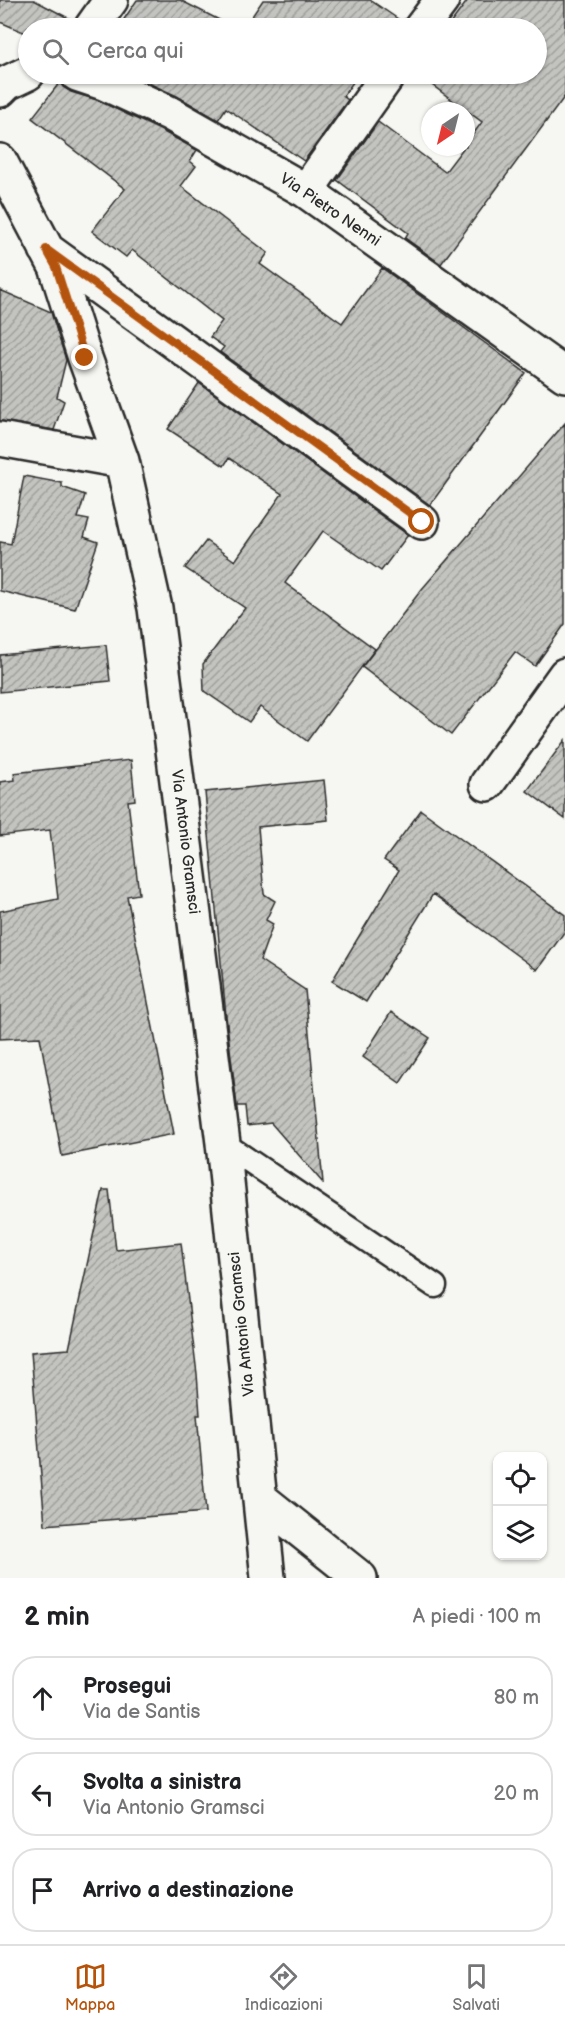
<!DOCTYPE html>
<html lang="it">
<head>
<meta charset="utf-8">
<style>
	:root { --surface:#fff; --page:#f2f2f2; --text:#202124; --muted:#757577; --line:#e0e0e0; --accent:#b45309 }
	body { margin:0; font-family:"Balsamiq Sans",sans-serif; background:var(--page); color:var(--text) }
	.controls { position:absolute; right:18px; bottom:18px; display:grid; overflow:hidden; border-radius:12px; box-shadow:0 2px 4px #0004 }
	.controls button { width:54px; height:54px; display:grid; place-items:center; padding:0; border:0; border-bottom:2px solid var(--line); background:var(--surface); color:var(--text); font:30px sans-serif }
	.compass { position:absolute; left:421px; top:102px; width:54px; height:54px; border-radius:50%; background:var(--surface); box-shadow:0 2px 4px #0004; rotate:215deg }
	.stop { position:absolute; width:18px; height:18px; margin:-14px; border:4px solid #b45309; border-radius:50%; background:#fff }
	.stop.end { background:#b45309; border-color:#fff; box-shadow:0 2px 6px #0008 }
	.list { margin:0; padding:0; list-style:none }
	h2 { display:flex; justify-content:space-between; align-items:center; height:78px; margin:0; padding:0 24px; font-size:26px }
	h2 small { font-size:20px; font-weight:400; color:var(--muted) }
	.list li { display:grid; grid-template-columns:39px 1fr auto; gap:18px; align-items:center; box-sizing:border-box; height:84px; margin:0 12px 12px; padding:0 12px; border:2px solid var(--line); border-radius:24px }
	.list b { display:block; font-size:22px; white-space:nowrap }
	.list p { margin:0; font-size:20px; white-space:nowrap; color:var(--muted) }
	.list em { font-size:20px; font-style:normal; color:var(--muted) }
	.icon { flex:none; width:33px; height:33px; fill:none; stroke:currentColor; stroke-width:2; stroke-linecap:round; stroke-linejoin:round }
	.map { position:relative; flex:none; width:565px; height:1578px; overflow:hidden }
	.search { position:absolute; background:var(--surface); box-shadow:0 2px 4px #0004; left:18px; right:18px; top:18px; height:66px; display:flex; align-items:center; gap:15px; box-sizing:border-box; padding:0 21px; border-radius:33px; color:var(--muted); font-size:22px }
	.sheet { height:366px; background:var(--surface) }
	nav { display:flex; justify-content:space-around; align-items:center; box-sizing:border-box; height:84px; border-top:2px solid var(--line); background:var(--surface); font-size:16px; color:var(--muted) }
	nav a { display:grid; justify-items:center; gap:3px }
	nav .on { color:var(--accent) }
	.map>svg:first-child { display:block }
	.building { fill:url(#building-hatch); stroke:#2b2b2b; stroke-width:1.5 }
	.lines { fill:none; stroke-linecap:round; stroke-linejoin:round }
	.lane-casing { stroke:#2b2b2b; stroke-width:27 }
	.street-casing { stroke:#2b2b2b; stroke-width:38 }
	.lane { stroke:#f6f6f2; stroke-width:22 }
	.street { stroke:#f6f6f2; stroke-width:33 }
	.route { stroke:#b45309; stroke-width:8 }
	.labels { text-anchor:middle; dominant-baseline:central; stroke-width:5; stroke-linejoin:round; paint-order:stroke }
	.street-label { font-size:16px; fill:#2b2b2b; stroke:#f6f6f2 }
</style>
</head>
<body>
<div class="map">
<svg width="565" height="1578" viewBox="0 0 565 1578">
	<defs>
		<pattern id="building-hatch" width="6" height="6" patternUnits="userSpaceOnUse" patternTransform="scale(1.5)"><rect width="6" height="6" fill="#c3c3c0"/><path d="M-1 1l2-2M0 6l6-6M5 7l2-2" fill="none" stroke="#9f9f9c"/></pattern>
	</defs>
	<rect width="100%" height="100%" fill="#f6f6f2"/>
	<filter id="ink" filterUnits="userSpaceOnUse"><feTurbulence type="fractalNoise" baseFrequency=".0167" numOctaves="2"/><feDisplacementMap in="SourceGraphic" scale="12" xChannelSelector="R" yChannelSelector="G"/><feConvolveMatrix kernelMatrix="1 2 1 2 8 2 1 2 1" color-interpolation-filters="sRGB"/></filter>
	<g filter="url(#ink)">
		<!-- building -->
		<path class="building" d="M 0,0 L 34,0 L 74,21 L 73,28 L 28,28 L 28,34 L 0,22 Z
			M 137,0 L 180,0 L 235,28 L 118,28 Z
			M 263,0 L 370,0 L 404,23 L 403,28 L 244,28 Z
			M 468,0 L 565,0 L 565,96 L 441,264 L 405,238 L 408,233 L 337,180 L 378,122 L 445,172 L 464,147 L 466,147 L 466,144 L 482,122 L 417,74 L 537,74 L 537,28 L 447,28 Z
			M 128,74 L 359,74 L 343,96 L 348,100 L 304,161 L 226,108 L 218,120 L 177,96 Z
			M 60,82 L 63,87 L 71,92 L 97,100 L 160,130 L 197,150 L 190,161 L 196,166 L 181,186 L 268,253 L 260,264 L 342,323 L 382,268 L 526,373 L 430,505 L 220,352 L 224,347 L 210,337 L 222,321 L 132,250 L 126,257 L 92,231 L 125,189 L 32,118 Z
			M 0,290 L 51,312 L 66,360 L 57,397 L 64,401 L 54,430 L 0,421 Z
			M 199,383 L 408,535 L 381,571 L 323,531 L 285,583 L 375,649 L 307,741 L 260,707 L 249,722 L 204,691 L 203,664 L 245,608 L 185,568 L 206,541 L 235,561 L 282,494 L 229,458 L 224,466 L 168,429 Z
			M 565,423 L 565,624 L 535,666 L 515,652 L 451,735 L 362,667 L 422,589 Z
			M 24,476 L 62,483 L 62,487 L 85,495 L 78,518 L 89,520 L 84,537 L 98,542 L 75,609 L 0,591 L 0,542 L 11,544 Z
			M 106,645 L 110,681 L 0,692 L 0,655 Z
			M 565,740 L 565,819 L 527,791 Z
			M 131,760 L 135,800 L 128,801 L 139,894 L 127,896 L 174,1134 L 62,1156 L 40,1037 L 0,1039 L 0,911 L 58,899 L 50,830 L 0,836 L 0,782 L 15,780 L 14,773 Z
			M 324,780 L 328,820 L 258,827 L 264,894 L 275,901 L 266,920 L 273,924 L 260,960 L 305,990 L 323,1183 L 271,1123 L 247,1126 L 245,1106 L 237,1106 L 226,1016 L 205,792 Z
			M 421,810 L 565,915 L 565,931 L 537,970 L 433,894 L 366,1002 L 332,981 L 399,870 L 384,860 Z
			M 391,1012 L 430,1038 L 400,1083 L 363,1057 Z
			M 103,1190 L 109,1190 L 116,1250 L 181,1243 L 197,1374 L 200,1415 L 197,1415 L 206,1512 L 45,1525 L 31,1352 L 69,1349 Z"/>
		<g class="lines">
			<defs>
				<path id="lane" d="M 223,1143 L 435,1286"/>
				<path id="street" d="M 91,28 L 111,0
					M 421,28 L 442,0
					M 77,74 L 104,83 L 169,113 L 306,191 L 565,375
					M 0,90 L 7,83 L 28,73
					M 0,161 L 56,267 L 85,358 L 122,461 L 155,608 L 223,1143 L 268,1578
					M 306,191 L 389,74
					M 46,249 L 422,522
					M 0,439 L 122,461
					M 487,784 L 565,675
					M 261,1499 L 360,1578"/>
			</defs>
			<!-- lane casing -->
			<use href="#lane" class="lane-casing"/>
			<!-- street casing -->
			<use href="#street" class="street-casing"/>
			<!-- lane -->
			<use href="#lane" class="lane"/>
			<!-- street -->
			<use href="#street" class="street"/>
		</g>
	</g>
	<g class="lines" filter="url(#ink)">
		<!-- route -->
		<path class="route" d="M 85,358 L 56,267 L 46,249 L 422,522"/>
	</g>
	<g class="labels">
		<!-- street labels -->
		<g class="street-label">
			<text transform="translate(330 210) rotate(34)">Via Pietro Nenni</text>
			<text transform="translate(185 842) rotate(83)">Via Antonio Gramsci</text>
			<text transform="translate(242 1324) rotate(-96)">Via Antonio Gramsci</text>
		</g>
	</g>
</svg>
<div class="controls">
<button><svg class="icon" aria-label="locate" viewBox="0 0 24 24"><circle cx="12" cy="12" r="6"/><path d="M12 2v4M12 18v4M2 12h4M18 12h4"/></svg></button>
<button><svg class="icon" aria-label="layers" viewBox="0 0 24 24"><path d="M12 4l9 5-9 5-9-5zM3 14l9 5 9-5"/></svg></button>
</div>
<svg class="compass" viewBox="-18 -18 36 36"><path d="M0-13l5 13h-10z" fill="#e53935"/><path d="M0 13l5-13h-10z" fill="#757577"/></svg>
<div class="stop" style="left:422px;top:522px"></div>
<div class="stop end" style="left:85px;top:358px"></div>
<div class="search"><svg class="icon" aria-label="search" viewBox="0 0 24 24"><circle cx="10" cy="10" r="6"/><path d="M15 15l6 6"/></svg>Cerca qui</div>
</div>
<section class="sheet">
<h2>2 min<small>A piedi · 100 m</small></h2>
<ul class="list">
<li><svg class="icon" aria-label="ahead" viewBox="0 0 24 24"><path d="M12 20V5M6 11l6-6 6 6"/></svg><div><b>Prosegui</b><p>Via de Santis</p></div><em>80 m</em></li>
<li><svg class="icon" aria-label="left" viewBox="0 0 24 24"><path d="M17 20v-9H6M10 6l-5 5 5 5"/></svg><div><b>Svolta a sinistra</b><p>Via Antonio Gramsci</p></div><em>20 m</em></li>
<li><svg class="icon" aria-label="arrive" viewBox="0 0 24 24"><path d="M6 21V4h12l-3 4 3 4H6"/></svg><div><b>Arrivo a destinazione</b></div></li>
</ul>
</section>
<nav>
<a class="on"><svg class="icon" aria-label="map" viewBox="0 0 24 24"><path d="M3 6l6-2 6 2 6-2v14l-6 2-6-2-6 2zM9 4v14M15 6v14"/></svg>Mappa</a>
<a><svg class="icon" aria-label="directions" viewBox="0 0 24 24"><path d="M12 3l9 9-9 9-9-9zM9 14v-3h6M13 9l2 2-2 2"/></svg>Indicazioni</a>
<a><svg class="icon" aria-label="saved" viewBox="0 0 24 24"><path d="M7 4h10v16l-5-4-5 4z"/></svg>Salvati</a>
</nav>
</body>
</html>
